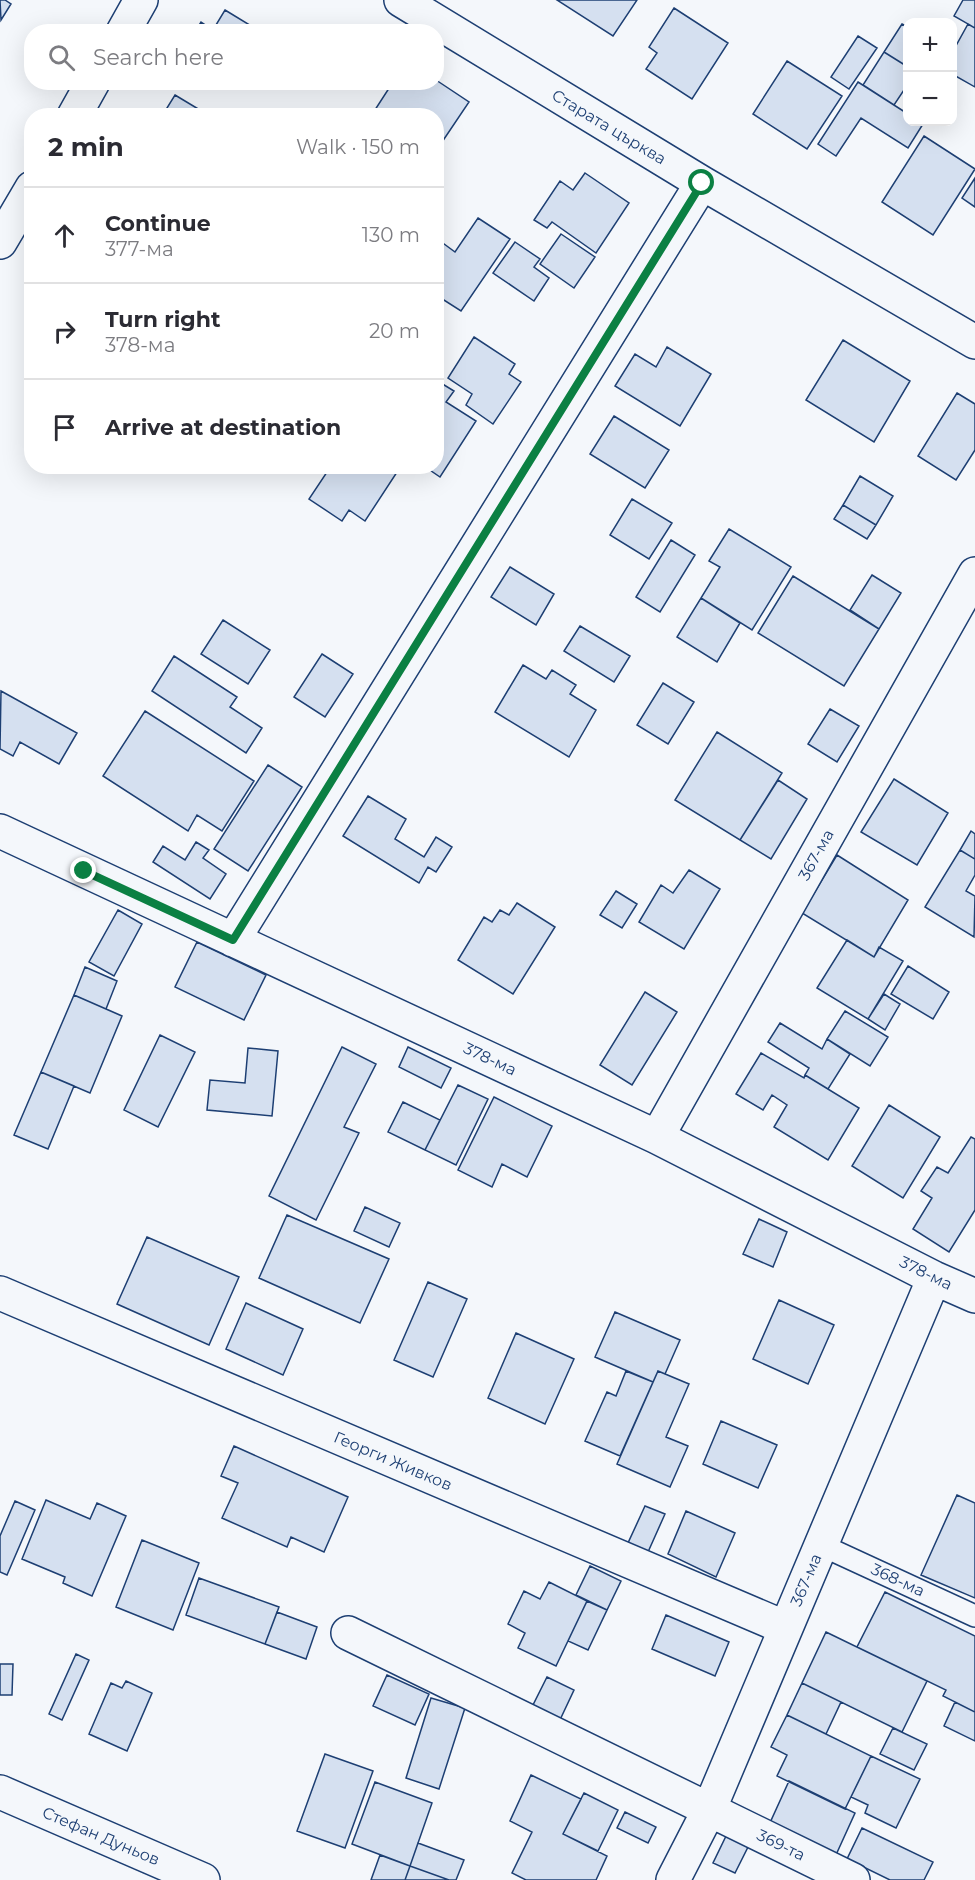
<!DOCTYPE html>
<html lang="en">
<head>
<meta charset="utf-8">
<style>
	:root { --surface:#fff; --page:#f7f7f7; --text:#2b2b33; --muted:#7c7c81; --line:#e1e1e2 }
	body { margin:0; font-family:Montserrat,sans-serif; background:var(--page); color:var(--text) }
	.controls { position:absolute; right:18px; top:18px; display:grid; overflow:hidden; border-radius:12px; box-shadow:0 6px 24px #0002 }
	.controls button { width:54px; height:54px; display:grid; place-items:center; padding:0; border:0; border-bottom:2px solid var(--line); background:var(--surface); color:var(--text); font:30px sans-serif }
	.stop { position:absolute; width:18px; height:18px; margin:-14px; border:4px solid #0b8043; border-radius:50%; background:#fff }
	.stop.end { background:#0b8043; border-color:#fff; box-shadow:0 2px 6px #0008 }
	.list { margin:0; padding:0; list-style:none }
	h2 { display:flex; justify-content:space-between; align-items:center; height:78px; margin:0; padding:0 24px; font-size:26px }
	h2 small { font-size:20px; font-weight:400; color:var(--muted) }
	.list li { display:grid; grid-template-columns:39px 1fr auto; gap:18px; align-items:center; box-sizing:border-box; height:96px; padding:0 24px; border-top:2px solid var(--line) }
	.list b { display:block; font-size:22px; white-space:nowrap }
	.list p { margin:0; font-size:20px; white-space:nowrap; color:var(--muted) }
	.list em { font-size:20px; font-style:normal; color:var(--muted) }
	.icon { flex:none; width:33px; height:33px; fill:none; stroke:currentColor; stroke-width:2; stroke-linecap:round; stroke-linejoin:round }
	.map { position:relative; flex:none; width:975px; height:1880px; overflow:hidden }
	.search { position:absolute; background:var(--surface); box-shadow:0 6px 24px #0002; left:24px; top:24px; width:420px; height:66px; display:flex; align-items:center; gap:15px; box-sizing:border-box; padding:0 21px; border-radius:24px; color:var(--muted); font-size:22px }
	.panel { position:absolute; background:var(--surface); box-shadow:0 6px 24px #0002; left:24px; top:108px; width:420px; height:366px; border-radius:24px }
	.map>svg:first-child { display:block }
	.building { fill:#d5e0f0; stroke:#1d3f73; stroke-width:1.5 }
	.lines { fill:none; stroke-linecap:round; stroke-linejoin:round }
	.lane-casing { stroke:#1d3f73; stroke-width:24 }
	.street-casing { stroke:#1d3f73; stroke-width:36 }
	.lane { stroke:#f4f7fb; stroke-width:21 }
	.street { stroke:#f4f7fb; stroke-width:33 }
	.route { stroke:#0b8043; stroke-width:8 }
	.labels { text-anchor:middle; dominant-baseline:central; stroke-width:4.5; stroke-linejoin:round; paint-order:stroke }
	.street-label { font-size:16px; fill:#1d3f73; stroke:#f4f7fb }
</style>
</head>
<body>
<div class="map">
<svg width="975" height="1880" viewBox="0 0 975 1880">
	<rect width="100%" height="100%" fill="#f4f7fb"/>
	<!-- building -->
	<path class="building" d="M 0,0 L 5,0 L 11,4 L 1,20 Z
		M 557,0 L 637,0 L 613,36 Z
		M 963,0 L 975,0 L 975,28 L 954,16 Z
		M 674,8 L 728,43 L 692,99 L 646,69 L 657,53 L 649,47 Z
		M 225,10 L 261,32 L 195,32 L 201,22 L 213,30 Z
		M 902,24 L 908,27 L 908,67 L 884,52 Z
		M 968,24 L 975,28 L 975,87 L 952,74 L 952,53 Z
		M 858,36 L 877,48 L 849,89 L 831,77 Z
		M 884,52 L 908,67 L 908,84 L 894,105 L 863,85 Z
		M 787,61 L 842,96 L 807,149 L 753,114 Z
		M 436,80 L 469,102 L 436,151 L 436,116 L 371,116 L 393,82 L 436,82 Z
		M 858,82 L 908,114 L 908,122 L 919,122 L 923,124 L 908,148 L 861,118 L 836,156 L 818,144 Z
		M 175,95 L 210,116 L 162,116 Z
		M 924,136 L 975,169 L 933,235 L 882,202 Z
		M 585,173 L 629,203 L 596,253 L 552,222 L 547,228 L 534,220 L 560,181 L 573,190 Z
		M 975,178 L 975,207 L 962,198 Z
		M 478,218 L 510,239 L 461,311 L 436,295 L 436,246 L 440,241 L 455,252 Z
		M 561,234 L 595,257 L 574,288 L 540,264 Z
		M 515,242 L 540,259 L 534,267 L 549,278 L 534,301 L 493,273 Z
		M 474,337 L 515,364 L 509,374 L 521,382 L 493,424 L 466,405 L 472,394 L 448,378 Z
		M 843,340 L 910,381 L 874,442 L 806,400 Z
		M 667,347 L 711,374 L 680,426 L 615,386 L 635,354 L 656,367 Z
		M 436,380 L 454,391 L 446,402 L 476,421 L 440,477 L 424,466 L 436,466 Z
		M 957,393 L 975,404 L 975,450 L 956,480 L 918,456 Z
		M 614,416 L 669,450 L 645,488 L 590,454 Z
		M 331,466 L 401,466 L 365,521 L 349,510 L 342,521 L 309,499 Z
		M 860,476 L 893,496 L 876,525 L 843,505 Z
		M 632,499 L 672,523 L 649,559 L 610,535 Z
		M 843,505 L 876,525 L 867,539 L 834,519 Z
		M 729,529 L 791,567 L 752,630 L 701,598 L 720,567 L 709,561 Z
		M 671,540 L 695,555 L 660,612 L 636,597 Z
		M 510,567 L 554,594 L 536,625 L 491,597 Z
		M 872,575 L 901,593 L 879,629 L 850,610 Z
		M 793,576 L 879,629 L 844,686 L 758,633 Z
		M 701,598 L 740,623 L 717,662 L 677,637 Z
		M 223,620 L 270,650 L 248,684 L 201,654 Z
		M 580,626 L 630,656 L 614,682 L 564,651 Z
		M 322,654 L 353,674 L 325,717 L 294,697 Z
		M 174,656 L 237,697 L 230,707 L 262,728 L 246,753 L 152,691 Z
		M 523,665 L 546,679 L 552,670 L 576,685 L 570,694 L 596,710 L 569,757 L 495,712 Z
		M 663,683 L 694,702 L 668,744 L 637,725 Z
		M 1,691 L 77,733 L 59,764 L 20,742 L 13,756 L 0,749 Z
		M 830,709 L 859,726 L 837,762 L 808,744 Z
		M 145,711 L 254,781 L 222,831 L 197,815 L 188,831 L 103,776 Z
		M 717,732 L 782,773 L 740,840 L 675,800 Z
		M 268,765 L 302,787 L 248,871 L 214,849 Z
		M 894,779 L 948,813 L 917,865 L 861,832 Z
		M 778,780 L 807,799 L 771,859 L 740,840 Z
		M 368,796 L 406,819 L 395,839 L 424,857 L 436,837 L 452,847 L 436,872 L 428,867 L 419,883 L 343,836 Z
		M 971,831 L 975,834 L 975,859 L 960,850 Z
		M 196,842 L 209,850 L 203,858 L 226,874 L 210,899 L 153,862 L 163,846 L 185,860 Z
		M 960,850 L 975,859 L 975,875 L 966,891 L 975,896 L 974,937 L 925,907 Z
		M 837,855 L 908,900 L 874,957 L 802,913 Z
		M 689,870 L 720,889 L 684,949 L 639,922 L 661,885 L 673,893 Z
		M 616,891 L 637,904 L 622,928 L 600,915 Z
		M 517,903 L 555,927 L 513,994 L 458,960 L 484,917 L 492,922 L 500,910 L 509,915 Z
		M 118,910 L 142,924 L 114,976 L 89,962 Z
		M 847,940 L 874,957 L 879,947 L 903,961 L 868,1019 L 817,988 Z
		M 197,942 L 266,975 L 244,1020 L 175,987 Z
		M 908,966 L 949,992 L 933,1019 L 891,994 Z
		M 85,967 L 117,981 L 106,1009 L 74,995 Z
		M 645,992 L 677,1012 L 632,1085 L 600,1065 Z
		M 884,994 L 900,1004 L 885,1030 L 868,1019 Z
		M 74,995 L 122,1016 L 90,1093 L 41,1072 Z
		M 845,1011 L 888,1037 L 870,1066 L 827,1039 Z
		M 780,1023 L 822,1049 L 827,1039 L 850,1054 L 828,1089 L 805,1075 L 809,1068 L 768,1042 Z
		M 160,1035 L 195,1052 L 158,1127 L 124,1110 Z
		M 342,1047 L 376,1064 L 344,1127 L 359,1133 L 316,1220 L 269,1196 Z
		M 408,1047 L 451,1068 L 441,1088 L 399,1067 Z
		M 248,1048 L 278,1051 L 272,1116 L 207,1110 L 210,1080 L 245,1083 Z
		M 761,1053 L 804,1078 L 805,1075 L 859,1108 L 828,1160 L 774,1127 L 787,1105 L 772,1095 L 763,1110 L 736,1094 Z
		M 41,1072 L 74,1086 L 48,1149 L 14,1135 Z
		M 458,1085 L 488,1099 L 456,1165 L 425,1150 Z
		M 494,1097 L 552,1126 L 527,1177 L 502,1164 L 492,1187 L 458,1170 Z
		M 403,1102 L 440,1120 L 425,1150 L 388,1132 Z
		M 889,1105 L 940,1137 L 903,1198 L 852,1166 Z
		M 971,1137 L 975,1139 L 975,1210 L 949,1252 L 913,1229 L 932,1198 L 921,1191 L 937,1167 L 948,1173 Z
		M 365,1207 L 400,1223 L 389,1247 L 354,1231 Z
		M 287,1215 L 389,1259 L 360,1323 L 259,1278 Z
		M 759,1219 L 787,1232 L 773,1267 L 743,1254 Z
		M 147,1237 L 239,1277 L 209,1345 L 117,1304 Z
		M 428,1282 L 467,1299 L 433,1377 L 394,1360 Z
		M 779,1300 L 834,1325 L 808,1384 L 753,1359 Z
		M 246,1303 L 303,1329 L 283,1375 L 226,1349 Z
		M 615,1312 L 680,1340 L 665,1374 L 658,1371 L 653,1382 L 595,1357 Z
		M 516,1333 L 574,1359 L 545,1424 L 488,1398 Z
		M 626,1371 L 653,1382 L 620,1456 L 585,1441 L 607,1392 L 616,1396 Z
		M 658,1371 L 689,1384 L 666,1437 L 688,1446 L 670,1487 L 617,1464 Z
		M 721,1421 L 777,1445 L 758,1488 L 703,1464 Z
		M 234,1446 L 348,1497 L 324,1552 L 291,1537 L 287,1547 L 222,1518 L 238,1483 L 221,1476 Z
		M 957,1495 L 975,1503 L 975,1598 L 921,1575 Z
		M 46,1500 L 90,1519 L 97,1503 L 126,1516 L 92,1596 L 63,1583 L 65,1577 L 22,1559 Z
		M 15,1501 L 35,1510 L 7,1575 L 0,1572 L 0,1536 Z
		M 645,1506 L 665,1514 L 648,1552 L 628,1543 Z
		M 686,1511 L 735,1533 L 716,1577 L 668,1554 Z
		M 142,1540 L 199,1563 L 173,1630 L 116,1607 Z
		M 590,1566 L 621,1581 L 607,1610 L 576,1595 Z
		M 199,1578 L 279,1607 L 265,1644 L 186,1615 Z
		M 549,1582 L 587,1601 L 556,1666 L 518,1648 L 525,1633 L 508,1624 L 524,1591 L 540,1599 Z
		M 885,1592 L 975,1636 L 975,1712 L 943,1696 L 946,1690 L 857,1647 Z
		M 587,1601 L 607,1610 L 588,1650 L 568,1641 Z
		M 277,1612 L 317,1627 L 306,1659 L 265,1644 Z
		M 666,1615 L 729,1642 L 715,1676 L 652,1649 Z
		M 826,1632 L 927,1681 L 902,1732 L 802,1683 Z
		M 76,1654 L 89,1660 L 62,1720 L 49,1714 Z
		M 0,1664 L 13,1664 L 12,1695 L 0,1695 Z
		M 387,1675 L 429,1694 L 415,1725 L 373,1706 Z
		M 547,1677 L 574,1690 L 558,1724 L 530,1711 Z
		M 126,1681 L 152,1693 L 127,1751 L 89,1734 L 111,1683 L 122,1688 Z
		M 802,1683 L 841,1702 L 826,1734 L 787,1715 Z
		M 431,1698 L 465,1708 L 439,1789 L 406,1778 Z
		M 955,1702 L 975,1712 L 975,1741 L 944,1726 Z
		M 787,1715 L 871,1756 L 845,1809 L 777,1776 L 787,1755 L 771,1747 Z
		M 893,1728 L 927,1744 L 914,1770 L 880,1754 Z
		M 325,1754 L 373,1771 L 345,1848 L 297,1831 Z
		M 871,1756 L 920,1779 L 896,1828 L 865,1813 L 868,1805 L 851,1797 Z
		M 531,1775 L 581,1799 L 563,1834 L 607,1856 L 596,1880 L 526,1880 L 512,1873 L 532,1832 L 510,1821 Z
		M 789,1781 L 855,1813 L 835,1857 L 769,1825 Z
		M 375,1782 L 432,1803 L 410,1866 L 352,1844 Z
		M 584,1793 L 618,1810 L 598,1851 L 563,1834 Z
		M 625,1812 L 656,1827 L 648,1843 L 617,1828 Z
		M 862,1828 L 933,1862 L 924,1880 L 890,1880 L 847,1859 Z
		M 728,1832 L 750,1843 L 735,1873 L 713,1863 Z
		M 418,1843 L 464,1860 L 456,1880 L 449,1880 L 410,1866 Z
		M 380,1855 L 410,1866 L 405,1880 L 371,1880 Z
		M 410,1866 L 449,1880 L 405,1880 Z"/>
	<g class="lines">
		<defs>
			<path id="lane" d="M 821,1545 L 975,1616"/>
			<path id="street" d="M 401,0 L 702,183 L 975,342
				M 123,32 L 141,0
				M 74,116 L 93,82
				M 0,242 L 32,188
				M 0,831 L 657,1137 L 934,1278 L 975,1296
				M 233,940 L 702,183
				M 657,1137 L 975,574
				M 0,1293 L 786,1628
				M 348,1633 L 853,1880
				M 0,1792 L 203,1880
				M 673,1880 L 709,1810 L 934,1278"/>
		</defs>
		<!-- lane casing -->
		<use href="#lane" class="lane-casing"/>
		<!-- street casing -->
		<use href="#street" class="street-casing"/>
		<!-- lane -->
		<use href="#lane" class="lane"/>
		<!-- street -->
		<use href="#street" class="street"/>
	</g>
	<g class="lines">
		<!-- route -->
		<path class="route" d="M 84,871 L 233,940 L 702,183"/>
	</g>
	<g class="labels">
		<!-- street labels -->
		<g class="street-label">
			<text transform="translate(609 127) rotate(31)">Старата църква</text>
			<text transform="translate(816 855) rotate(-61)">367-ма</text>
			<text transform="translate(490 1059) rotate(25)">378-ма</text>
			<text transform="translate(926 1273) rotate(26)">378-ма</text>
			<text transform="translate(393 1461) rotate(23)">Георги Живков</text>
			<text transform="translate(806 1580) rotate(-67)">367-ма</text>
			<text transform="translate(898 1580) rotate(25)">368-ма</text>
			<text transform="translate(101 1836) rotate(23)">Стефан Дуньов</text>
			<text transform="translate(781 1845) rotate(26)">369-та</text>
		</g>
	</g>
</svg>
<div class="controls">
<button>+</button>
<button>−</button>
</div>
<div class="stop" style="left:702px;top:183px"></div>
<div class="stop end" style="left:84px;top:871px"></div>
<div class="search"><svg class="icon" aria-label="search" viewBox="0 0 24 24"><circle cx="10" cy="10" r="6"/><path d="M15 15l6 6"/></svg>Search here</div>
<section class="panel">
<h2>2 min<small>Walk · 150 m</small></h2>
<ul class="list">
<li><svg class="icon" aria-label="ahead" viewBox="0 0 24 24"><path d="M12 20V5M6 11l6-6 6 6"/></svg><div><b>Continue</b><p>377-ма</p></div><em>130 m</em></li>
<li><svg class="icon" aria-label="right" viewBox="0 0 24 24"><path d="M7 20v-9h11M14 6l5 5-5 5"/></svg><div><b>Turn right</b><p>378-ма</p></div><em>20 m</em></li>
<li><svg class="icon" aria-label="arrive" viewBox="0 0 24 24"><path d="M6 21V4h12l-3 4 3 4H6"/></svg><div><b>Arrive at destination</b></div></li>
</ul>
</section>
</div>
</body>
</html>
